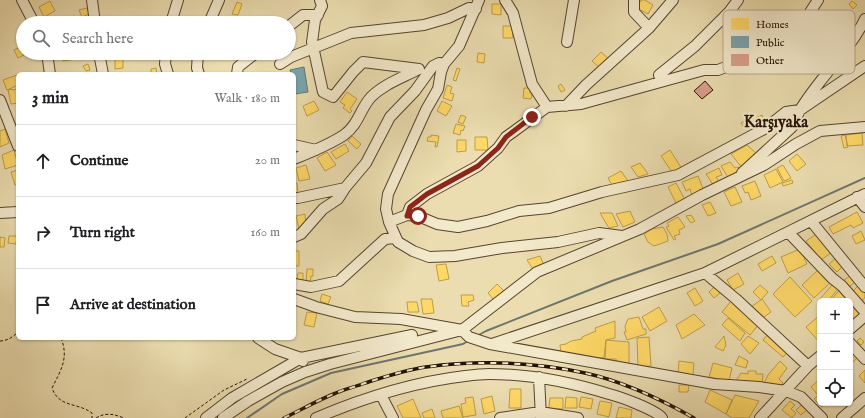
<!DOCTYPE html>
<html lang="en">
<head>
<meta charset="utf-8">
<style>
	:root { --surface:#fff; --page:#f6f6f6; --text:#202124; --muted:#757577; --line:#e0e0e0 }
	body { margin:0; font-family:"IM FELL English",serif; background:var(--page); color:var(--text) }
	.controls { position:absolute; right:12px; bottom:12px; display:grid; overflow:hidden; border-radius:6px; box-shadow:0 1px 3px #0004 }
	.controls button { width:36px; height:36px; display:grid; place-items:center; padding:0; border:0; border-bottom:1px solid var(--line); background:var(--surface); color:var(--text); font:20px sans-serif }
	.stop { position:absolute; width:12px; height:12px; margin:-9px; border:3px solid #8f2418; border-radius:50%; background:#fff }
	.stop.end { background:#8f2418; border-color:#fff; box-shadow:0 1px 4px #0008 }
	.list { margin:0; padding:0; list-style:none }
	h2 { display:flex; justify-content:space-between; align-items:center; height:52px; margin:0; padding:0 16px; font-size:17px }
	h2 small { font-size:13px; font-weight:400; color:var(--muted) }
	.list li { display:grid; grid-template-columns:26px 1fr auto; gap:12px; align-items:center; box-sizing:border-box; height:72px; padding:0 16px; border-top:1px solid var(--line) }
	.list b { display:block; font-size:15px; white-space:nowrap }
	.list em { font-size:13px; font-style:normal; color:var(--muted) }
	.icon { flex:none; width:22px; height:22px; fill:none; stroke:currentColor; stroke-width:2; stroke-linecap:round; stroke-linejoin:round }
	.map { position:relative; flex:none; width:865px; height:418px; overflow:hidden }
	.search { position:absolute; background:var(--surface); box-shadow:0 1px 3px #0004; left:16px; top:16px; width:280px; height:44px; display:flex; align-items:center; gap:10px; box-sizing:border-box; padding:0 14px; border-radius:22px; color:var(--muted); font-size:15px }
	.panel { position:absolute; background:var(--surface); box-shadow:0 1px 3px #0004; left:16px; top:72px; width:280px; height:268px; border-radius:6px }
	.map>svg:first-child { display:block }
	.homes { fill:#ffd966; stroke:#bd9d48 }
	.public { fill:#76a5af; stroke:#5d797b }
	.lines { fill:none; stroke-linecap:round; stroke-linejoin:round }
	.stream { stroke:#6d766f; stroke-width:2 }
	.building { fill:#d99f8a; stroke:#231202 }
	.minor-casing { stroke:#55452d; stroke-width:12 }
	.path { stroke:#231202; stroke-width:1; stroke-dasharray:3 2; stroke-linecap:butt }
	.minor { stroke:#f2e9cb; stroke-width:10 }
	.rail-casing { stroke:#231202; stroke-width:3.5 }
	.rail { stroke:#f2e9cb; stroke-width:2; stroke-dasharray:6; stroke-linecap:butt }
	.route { stroke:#8f2418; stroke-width:5 }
	.labels { text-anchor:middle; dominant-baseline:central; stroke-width:4; stroke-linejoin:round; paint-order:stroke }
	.district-label { font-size:16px; font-weight:bold; fill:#231202; stroke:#f2e9cb }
	.key { fill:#f2e9cb; stroke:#b4a88f; stroke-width:1 }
	.key-label { font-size:11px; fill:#231202 }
</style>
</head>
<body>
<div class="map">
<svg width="865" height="418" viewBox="0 0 865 418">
	<rect width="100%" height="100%" fill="#ebddaf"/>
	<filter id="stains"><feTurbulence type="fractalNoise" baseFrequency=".005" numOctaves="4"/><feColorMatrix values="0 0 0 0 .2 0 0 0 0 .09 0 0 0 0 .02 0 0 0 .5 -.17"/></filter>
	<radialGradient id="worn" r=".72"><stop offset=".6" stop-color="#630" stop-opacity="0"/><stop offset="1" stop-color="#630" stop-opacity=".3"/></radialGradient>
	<!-- homes -->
	<path class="homes" d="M 641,0 L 645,0 L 653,5 L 648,14 L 637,8 Z
		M 50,1 L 55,11 L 44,17 L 39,7 Z
		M 852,1 L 857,5 L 853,9 L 849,4 Z
		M 237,2 L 242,4 L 238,15 L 232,14 Z
		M 492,4 L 501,4 L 501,15 L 492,14 Z
		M 87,8 L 89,14 L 82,17 L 79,10 Z
		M 503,26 L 512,26 L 513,38 L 503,38 Z
		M 20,47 L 24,55 L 18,58 L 14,50 Z
		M 601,52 L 610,60 L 601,69 L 592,61 Z
		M 62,53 L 74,53 L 75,59 L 63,61 Z
		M 184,53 L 194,53 L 193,60 L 184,58 Z
		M 478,53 L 485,54 L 484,63 L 477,62 Z
		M 115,59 L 123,59 L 123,68 L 115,69 Z
		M 88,64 L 90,70 L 86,71 L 83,66 Z
		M 156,68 L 157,74 L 151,74 L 151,69 Z
		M 457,68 L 460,69 L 456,81 L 453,80 Z
		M 17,75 L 18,85 L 7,90 L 3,80 Z
		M 561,84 L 565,90 L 561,92 L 558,86 Z
		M 447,85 L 452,87 L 450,93 L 454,94 L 452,101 L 443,98 Z
		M 524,88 L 530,88 L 530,93 L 532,94 L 531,99 L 523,98 Z
		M 12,89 L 12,90 L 18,89 L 18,103 L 11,104 L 8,90 Z
		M 347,92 L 357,99 L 350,109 L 352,111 L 350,113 L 343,108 L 345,105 L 340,102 Z
		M 314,101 L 319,110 L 307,116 L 303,106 Z
		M 442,101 L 452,106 L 446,116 L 437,111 Z
		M 461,115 L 466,117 L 463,124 L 458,122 Z
		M 762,115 L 765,122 L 759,124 L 756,118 Z
		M 749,119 L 751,124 L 744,128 L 741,123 Z
		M 456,124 L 465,126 L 463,131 L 461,130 L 460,135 L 453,133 Z
		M 5,129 L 9,143 L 0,147 L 0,131 Z
		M 862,133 L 863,145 L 847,146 L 846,135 Z
		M 431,135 L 439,136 L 437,147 L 435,147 L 436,142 L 427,141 L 428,137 L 431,137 Z
		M 845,135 L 848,147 L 844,148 L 841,136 Z
		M 352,136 L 361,144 L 357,149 L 348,141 Z
		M 475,137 L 487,137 L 488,150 L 475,150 Z
		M 457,140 L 466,140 L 466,151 L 457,152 Z
		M 345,144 L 349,151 L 336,159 L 331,152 Z
		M 747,145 L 757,154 L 743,169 L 731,154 Z
		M 14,150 L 18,165 L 5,169 L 2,155 Z
		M 670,150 L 682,169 L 674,175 L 661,156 Z
		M 327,152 L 336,165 L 325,171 L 317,158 Z
		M 797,154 L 806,164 L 797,171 L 789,161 Z
		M 730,162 L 735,168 L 739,167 L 741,171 L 729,179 L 721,166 Z
		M 640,163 L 648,174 L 638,177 L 631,167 Z
		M 306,165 L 310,179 L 299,181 L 296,168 Z
		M 783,165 L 791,178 L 784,181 L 777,168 Z
		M 719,168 L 722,175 L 716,177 L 720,183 L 714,186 L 706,174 Z
		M 776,169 L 783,182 L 770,188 L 764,175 Z
		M 18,170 L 18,184 L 15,185 L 11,172 Z
		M 621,171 L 628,181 L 612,185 L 608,178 Z
		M 698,176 L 704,191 L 692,196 L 690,189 L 686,191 L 682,182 Z
		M 792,180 L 793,183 L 783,186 L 782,183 Z
		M 755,181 L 761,196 L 751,200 L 748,192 L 745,193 L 742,186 Z
		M 297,183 L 298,193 L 294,193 L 294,184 Z
		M 676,183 L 685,200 L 676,203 L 668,187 Z
		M 735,187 L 742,202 L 731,206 L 724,192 Z
		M 710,202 L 716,213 L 708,216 L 702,205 Z
		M 630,211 L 635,222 L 623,227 L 616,214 Z
		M 857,212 L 863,223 L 853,228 L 851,225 L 833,234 L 829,227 Z
		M 600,213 L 612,213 L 618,226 L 609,228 Z
		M 305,214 L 306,225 L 299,229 L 296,216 Z
		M 691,215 L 695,221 L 691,223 L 686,216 Z
		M 678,217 L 685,227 L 679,230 L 680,234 L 674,236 L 676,239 L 674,240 L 666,227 L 669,226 L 667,223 Z
		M 663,227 L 667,234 L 668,241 L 654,246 L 648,242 L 644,234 L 652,229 Z
		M 861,231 L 865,240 L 856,244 L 852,236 Z
		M 818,233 L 832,252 L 821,260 L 806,241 Z
		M 9,236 L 17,236 L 16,244 L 8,243 Z
		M 0,237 L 5,238 L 4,247 L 0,247 Z
		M 800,249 L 807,264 L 788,273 L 781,257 Z
		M 294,251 L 299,251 L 299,266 L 294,266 Z
		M 540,256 L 544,265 L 533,269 L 527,260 Z
		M 772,256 L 776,263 L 762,271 L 758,264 Z
		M 838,256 L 845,264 L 837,272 L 829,264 Z
		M 446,264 L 449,279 L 439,281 L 436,265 Z
		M 307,269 L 313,269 L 313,276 L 311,276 L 310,284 L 306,284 Z
		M 819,269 L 831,282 L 814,298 L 802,285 Z
		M 298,273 L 303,273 L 303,281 L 297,280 Z
		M 738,273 L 744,284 L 733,290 L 727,280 Z
		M 851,275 L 856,281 L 848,288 L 843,281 Z
		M 790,277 L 812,301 L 795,317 L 773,294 Z
		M 497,284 L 505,292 L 495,301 L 488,293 Z
		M 833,284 L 838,289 L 828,301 L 820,301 L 819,300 Z
		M 860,284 L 865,289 L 865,297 L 862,301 L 852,292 Z
		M 760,285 L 768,292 L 761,300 L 753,292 Z
		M 715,286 L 721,292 L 714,298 L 709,292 Z
		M 843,286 L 865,312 L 850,325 L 850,301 L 830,301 Z
		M 695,288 L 703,301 L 695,306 L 687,293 Z
		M 322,294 L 331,297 L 328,304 L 320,301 Z
		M 461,295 L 473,295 L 474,300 L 468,302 L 469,306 L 462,306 Z
		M 421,299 L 432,299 L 434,313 L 423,314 Z
		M 762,299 L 771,312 L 761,319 L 751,307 Z
		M 732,300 L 760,323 L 750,335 L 722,312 Z
		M 407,302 L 417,302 L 419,312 L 408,312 Z
		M 659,307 L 667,321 L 650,331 L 642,317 Z
		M 307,312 L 317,313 L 314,327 L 304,325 Z
		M 694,314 L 705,325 L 682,339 L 676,325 Z
		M 820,315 L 820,343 L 806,327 Z
		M 639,317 L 643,329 L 646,329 L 646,334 L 627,340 L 624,332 L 626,332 L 625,326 L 628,319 Z
		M 728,318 L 745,333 L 740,341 L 722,325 Z
		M 615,321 L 615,338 L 606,340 L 604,358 L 588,357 L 561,354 L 560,345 L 566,344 L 571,341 L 582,339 L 582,337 L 596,331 L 595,328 Z
		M 769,333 L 789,351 L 783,357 L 763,340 Z
		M 724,336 L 726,345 L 723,351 L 715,347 Z
		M 748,336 L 759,343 L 750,354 L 741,344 Z
		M 649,337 L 651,366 L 638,367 L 637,338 Z
		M 860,338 L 864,342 L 861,345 L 857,341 Z
		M 606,340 L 629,342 L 629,364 L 617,362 L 616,359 L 605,359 Z
		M 852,350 L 858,357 L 850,365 L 850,352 Z
		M 739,356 L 748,361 L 746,368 L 735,365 Z
		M 679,361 L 694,363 L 693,375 L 678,373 Z
		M 780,361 L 787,368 L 779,379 L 783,383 L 780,387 L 764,383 L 768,375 Z
		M 713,363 L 732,368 L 729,381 L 709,377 Z
		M 865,370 L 865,383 L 859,376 Z
		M 748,371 L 756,371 L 756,374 L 763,374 L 762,384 L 736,381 L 741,373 L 748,374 Z
		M 820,379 L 820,403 L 826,403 L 822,407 L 814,399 L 818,395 L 811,387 Z
		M 679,385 L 689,385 L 688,392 L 679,392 Z
		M 510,389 L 521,389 L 521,408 L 509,408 Z
		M 710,390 L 732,400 L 726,414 L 705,402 Z
		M 735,395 L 759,401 L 749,418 L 732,418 L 726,414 Z
		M 492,396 L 495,411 L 484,414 L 481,399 Z
		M 473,397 L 476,415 L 463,417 L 461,404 L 466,403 L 465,398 Z
		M 566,397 L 577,398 L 577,408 L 565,408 Z
		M 581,397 L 593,399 L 591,409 L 579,407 Z
		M 550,398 L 563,398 L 563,409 L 549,408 Z
		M 413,399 L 421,418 L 403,418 L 397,406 Z
		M 600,401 L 612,403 L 609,417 L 597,414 Z
		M 790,401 L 795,405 L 791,409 L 796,413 L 792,418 L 782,410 Z
		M 803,404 L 808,409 L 801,415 L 796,410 Z
		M 459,406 L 463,418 L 443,418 L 441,411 Z
		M 619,407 L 632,410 L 631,418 L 616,418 Z
		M 432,409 L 435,418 L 424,418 L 422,413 Z"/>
	<!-- public -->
	<path class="public" d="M 304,67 L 308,92 L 295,94 L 294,74 L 291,74 L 290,70 Z"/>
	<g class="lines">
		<!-- stream -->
		<path class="stream" d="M 477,336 L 486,331 L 612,281 L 718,244 L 865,178
			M 247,418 L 282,394 L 331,373 L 463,344 L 468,341"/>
	</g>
	<!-- building -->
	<path class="building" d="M 705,81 L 713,90 L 702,99 L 694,91 Z"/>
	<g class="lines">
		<defs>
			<path id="minor" d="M 22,0 L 34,23
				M 92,0 L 95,23
				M 320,0 L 322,6 L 315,20 L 312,42 L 323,92 L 333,97 L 353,72 L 363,62 L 419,69
				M 505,0 L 513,13 L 532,84 L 547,107 L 581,104 L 704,70 L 718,70 L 754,56 L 779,42 L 799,29 L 818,0
				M 634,0 L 634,12 L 649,28
				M 171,23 L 178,0
				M 209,23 L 219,0
				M 289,26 L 303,15 L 318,15
				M 567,42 L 574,0
				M 47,53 L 50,74
				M 99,53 L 103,74
				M 166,53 L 165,64 L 168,74
				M 198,53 L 197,68 L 199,74
				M 280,64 L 291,57 L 351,33 L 424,25 L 448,18 L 469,8 L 476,9
				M 444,64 L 441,72 L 438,89 L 426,110 L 388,194 L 386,209 L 389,222 L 398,242 L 413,251 L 429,257 L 455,256 L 502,248 L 558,242 L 599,233 L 622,236
				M 237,74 L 238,67 L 256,53
				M 661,81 L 659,75 L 695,46 L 729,12 L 738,0
				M 0,100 L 18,146
				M 566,106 L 586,85 L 649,28 L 673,0
				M 294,145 L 316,150
				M 294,159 C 311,152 329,145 344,135 C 359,124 360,109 371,97 C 384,84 402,78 419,69
				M 742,173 L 792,127 L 800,110 L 865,66
				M 857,197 L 865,207
				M 294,198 L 298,198 L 345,188
				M 0,213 L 18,212
				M 407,215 L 410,207 L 427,194 L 478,166 L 498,148 L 506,137 L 513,132 L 547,107
				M 811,221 L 865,287
				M 389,222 L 407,215 L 418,216 L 437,224 L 458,227 L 487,221 L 519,211 L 549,208 L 602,192 L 678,175 L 766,128 L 786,112 L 800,110 C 819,78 849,52 865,19
				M 788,232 L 832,278 L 842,286 L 865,312
				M 294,237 L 301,234 L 323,209 L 338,199 L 345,188 L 366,163 L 390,117 L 415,91 L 433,66 L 439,63 L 444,64 L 459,46 L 479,0
				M 705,273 L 736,299 L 808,366
				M 294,284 L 311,287 L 339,281 L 385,239 L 396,238
				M 294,299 L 316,307 L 355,317 L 401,319 L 462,330 L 469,337 L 490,344 L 714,384 L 759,387 L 786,391 L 801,397 L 822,418
				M 850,329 L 865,316
				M 258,338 L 275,349 L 301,358 L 303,361
				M 850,343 L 865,359
				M 492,344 L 705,273 L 865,194
				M 539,377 L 541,418
				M 381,395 L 393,418
				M 206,418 L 232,398 L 301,358 L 412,335
				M 223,418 L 248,401 L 282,382 L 305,372 L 330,364 L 462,330 L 537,272 L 640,229 L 702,195 L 764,165 L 796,144 L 820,131 L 865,127
				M 316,418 C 363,398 414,382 465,376 C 473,375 481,374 489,374 C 530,374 570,382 609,394 C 621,397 656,410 662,418
				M 500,418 L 540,412 L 578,418
				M 760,418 L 808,366 L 820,356
				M 842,418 L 865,398"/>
		</defs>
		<!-- minor casing -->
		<use href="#minor" class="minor-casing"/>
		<!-- path -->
		<path class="path" d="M 61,338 C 69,358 61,370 52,388 C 59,408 77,402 92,413 L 92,418
			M 0,341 C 7,341 13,337 18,332
			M 96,418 C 106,412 113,414 124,418
			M 185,418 L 224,390 L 247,379"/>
		<!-- minor -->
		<use href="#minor" class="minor"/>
		<defs>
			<path id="rail" d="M 284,418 C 301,410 318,400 336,393 C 345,389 355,387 365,383 C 384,377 405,370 426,367 C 479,360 533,362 585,373 C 622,381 662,400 694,418"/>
		</defs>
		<!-- rail casing -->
		<use href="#rail" class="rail-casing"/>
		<!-- rail -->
		<use href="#rail" class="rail"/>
	</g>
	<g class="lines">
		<!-- route -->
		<path class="route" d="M 418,216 L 407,216 L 410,207 L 427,194 L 478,166 L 498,148 L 506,137 L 532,117"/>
	</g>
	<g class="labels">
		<!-- district labels -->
		<g class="district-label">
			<text x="776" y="123">Karşıyaka</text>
		</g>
	</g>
	<!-- legend -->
	<rect x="723" y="10" width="132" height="64" rx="6" class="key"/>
	<rect x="731" y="18" width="18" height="12" fill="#ffd966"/>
	<rect x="731" y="36" width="18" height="12" fill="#76a5af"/>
	<rect x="731" y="54" width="18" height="12" fill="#d99f8a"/>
	<g class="key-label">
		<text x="756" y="28">Homes</text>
		<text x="756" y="46">Public</text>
		<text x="756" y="64">Other</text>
	</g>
	<rect width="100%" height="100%" filter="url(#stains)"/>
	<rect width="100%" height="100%" fill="url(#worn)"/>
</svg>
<div class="controls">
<button>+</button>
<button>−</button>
<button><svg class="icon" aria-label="locate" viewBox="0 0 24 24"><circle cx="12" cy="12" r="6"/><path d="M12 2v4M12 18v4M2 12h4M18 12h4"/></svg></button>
</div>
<div class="stop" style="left:418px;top:216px"></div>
<div class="stop end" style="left:532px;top:117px"></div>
<div class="search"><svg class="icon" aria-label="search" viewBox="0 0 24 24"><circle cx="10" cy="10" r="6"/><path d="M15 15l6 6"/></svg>Search here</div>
<section class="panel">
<h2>3 min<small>Walk · 180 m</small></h2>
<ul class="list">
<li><svg class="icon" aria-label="ahead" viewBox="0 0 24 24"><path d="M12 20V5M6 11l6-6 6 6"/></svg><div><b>Continue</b></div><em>20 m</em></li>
<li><svg class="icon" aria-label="right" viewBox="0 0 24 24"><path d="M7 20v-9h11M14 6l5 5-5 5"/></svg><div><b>Turn right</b></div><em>160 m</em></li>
<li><svg class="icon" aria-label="arrive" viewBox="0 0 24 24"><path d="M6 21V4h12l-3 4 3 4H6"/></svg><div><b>Arrive at destination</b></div></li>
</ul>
</section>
</div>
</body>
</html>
